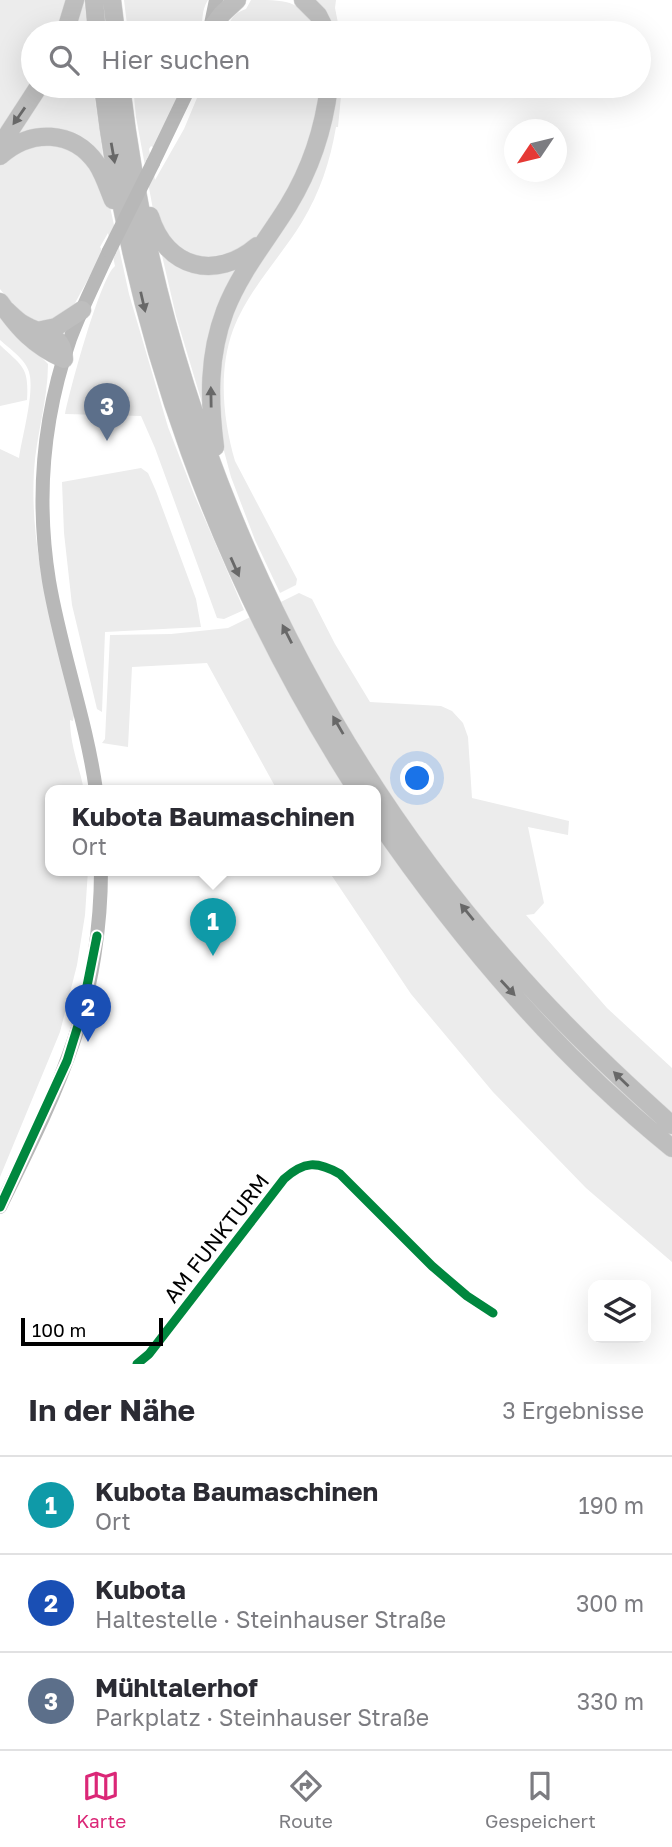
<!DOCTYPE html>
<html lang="de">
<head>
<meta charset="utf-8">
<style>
	:root { --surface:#fff; --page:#f7f7f7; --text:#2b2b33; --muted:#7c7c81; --line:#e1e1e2; --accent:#db2777 }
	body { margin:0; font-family:"Golos Text",sans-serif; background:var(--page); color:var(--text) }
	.controls { position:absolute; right:21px; bottom:21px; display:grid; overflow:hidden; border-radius:14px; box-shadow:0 7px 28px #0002 }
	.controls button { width:63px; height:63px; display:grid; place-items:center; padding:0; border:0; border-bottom:2px solid var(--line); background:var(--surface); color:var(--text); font:35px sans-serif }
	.compass { position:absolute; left:504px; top:119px; width:63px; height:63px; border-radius:50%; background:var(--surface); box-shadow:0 7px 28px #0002; rotate:235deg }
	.scale { position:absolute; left:21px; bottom:18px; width:142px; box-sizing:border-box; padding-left:7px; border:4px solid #000; border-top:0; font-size:19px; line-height:24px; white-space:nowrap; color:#000; -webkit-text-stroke:5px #fff; paint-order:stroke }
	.you { position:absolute; left:418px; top:779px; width:24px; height:24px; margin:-18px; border:5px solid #fff; border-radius:50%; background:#1a73e8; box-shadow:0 0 0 10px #1a73e833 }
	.badge { display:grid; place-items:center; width:46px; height:46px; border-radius:50%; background:var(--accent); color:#fff; font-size:23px; font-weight:700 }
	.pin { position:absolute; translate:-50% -58px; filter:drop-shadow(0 2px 4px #0008) }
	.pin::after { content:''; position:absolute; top:37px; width:24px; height:21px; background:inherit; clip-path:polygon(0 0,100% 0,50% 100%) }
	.popup { position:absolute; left:45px; top:785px; width:336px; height:91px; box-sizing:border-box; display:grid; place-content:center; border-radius:14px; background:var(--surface); filter:drop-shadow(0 2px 5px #0005); font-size:23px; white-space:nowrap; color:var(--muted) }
	.popup b { font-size:26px; color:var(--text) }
	.popup::after { content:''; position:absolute; left:50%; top:100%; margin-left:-14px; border:14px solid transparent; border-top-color:var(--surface) }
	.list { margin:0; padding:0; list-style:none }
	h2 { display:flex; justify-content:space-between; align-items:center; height:91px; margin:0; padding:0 28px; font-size:30px }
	h2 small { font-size:23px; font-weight:400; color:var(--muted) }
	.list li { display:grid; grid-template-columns:46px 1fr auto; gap:21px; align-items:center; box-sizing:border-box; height:98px; padding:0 28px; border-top:2px solid var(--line) }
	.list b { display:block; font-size:26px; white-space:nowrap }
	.list p { margin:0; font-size:23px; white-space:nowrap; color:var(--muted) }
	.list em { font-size:23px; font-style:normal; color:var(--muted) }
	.icon { flex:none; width:38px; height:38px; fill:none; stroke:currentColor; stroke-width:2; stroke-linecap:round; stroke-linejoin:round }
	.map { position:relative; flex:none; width:672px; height:1364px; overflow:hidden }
	.search { position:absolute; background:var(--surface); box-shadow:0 7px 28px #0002; left:21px; right:21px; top:21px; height:77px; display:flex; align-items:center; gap:18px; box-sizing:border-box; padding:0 24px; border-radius:38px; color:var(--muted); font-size:26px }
	.sheet { height:385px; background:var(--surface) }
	nav { display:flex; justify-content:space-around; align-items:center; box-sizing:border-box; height:98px; border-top:2px solid var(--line); background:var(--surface); font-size:19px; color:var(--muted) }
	nav a { display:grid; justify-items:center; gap:4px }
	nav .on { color:var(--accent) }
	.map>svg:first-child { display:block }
	.green { fill:#ececec }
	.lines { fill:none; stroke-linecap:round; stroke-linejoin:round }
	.highway-casing { stroke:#dbdbdb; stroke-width:19 }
	.street { stroke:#bebebe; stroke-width:10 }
	.secondary { stroke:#b8b8b8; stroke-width:14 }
	.highway { stroke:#bebebe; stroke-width:18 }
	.secondary-bridge { stroke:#b8b8b8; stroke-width:14 }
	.cycleway-casing { stroke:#fff; stroke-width:13 }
	.cycleway { stroke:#00873e; stroke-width:9 }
	.oneway { fill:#686868 }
	.labels { text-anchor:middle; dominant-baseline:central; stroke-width:5; stroke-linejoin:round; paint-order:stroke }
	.street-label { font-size:21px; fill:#000; stroke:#fff }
</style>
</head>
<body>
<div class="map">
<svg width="672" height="1364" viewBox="0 0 672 1364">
	<rect width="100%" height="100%" fill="#fff"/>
	<!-- green -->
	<path class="green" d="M 0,0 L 69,0 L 60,33 L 33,33 L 33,85 L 0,136 Z
		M 79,0 L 84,0 L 88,33 L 69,33 Z
		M 124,0 L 208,0 C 201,11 203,21 201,33 L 128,33 Z
		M 251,0 C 291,0 299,0 319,33 L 224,33 C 230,21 233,13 246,9 Z
		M 314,0 L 336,0 L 335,8 L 340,33 L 333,33 Z
		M 43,86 L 93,86 L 104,163 L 83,145 L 14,141 Z
		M 133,86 L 183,86 L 154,148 L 151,146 L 149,149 L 155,180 L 184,129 L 202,86 L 323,86 C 318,136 277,246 223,260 C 211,263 192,256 180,254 L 154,215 L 136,117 Z
		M 334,86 L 342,86 L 338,127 L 336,127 C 330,162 320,192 302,222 C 280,258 248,290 233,330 C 218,371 223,420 235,461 L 297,579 L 296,585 L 280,593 L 255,540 L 231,477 L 220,436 L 214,395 L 228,314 L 292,211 Z
		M 58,140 L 90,161 L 109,202 L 129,294 L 168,427 L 194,494 L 244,610 L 224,619 L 217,618 L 155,448 L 141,416 L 65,414 C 70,389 100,278 115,266 L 108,233 L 100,247 L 103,252 L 69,314 L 44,325 L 23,319 L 0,289 L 0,164 L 10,152 Z
		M 161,251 L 168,255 L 243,261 L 203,406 L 176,316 Z
		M 0,314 L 48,364 C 48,400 36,436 34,471 C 29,555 56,635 76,715 L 74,715 L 73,721 L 70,720 C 70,744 79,766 84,790 L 50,790 L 50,870 L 88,870 L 85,915 L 77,965 L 60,1032 L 0,1177 L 0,449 L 19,458 C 22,436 35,392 29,372 C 26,360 9,348 0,340 Z
		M 0,345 C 23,367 29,367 27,400 L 0,406 Z
		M 141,468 L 148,473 L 156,491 L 196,599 L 201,627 L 105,632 L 102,712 L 97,709 L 72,605 L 64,533 L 62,482 Z
		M 299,593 L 312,599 L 335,644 L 370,702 L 441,706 L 452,711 L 463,723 L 468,737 L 472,798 L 569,821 L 568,835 L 528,827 L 544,903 L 534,914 L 526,915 L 607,1008 L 672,1068 L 672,1262 L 586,1188 L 493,1092 L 411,994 L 328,870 L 376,870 L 376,790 L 277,790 L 207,663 L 132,667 L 128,747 L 102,743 L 105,739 L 110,635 L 171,634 L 228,628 Z"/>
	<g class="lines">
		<defs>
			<path id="highway" d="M 94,0 L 97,33
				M 112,0 L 116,33
				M 303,0 L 318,15 L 327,33
				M 210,30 L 222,14 L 237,0
				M 65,33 L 75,0
				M 103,86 C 133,337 220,577 357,790
				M 121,86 C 159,407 294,720 509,963 C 559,1021 615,1074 672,1125
				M 0,146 L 39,86
				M 0,156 C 30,129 73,129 97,164 C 104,175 108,188 113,200
				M 150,216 C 166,269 216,281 257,246
				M 0,302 C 18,328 34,346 64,359 C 63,331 41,336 23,324 C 16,320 11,314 5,309
				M 37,331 L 56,327 L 82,310
				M 215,447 C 209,400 208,356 225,311 C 240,272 267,240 288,206 C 310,170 324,128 329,86
				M 376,818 C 459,939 557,1055 672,1148"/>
		</defs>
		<!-- highway casing -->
		<use href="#highway" class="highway-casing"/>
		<!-- street -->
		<path class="street" d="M 137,1364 L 149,1354 L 284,1179 C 304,1161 317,1161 340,1174 L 432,1266 L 467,1296 L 493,1313"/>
		<!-- secondary -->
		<path class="secondary" d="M 210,29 L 216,0
			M 153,163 L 190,86
			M 96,790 C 86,719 61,652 49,581 C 36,500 43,417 70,339 C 81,309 96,280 109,251
			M 0,1207 C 27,1152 55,1097 74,1040 C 92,987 101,926 101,870"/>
		<!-- highway -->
		<use href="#highway" class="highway"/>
		<!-- secondary-bridge -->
		<path class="secondary-bridge" d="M 109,251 L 153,163"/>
		<defs>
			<path id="cycleway" d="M 0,1207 L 67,1061 L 81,1016 L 97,936
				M 137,1364 L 149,1354 L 284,1179 C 304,1161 317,1161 340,1174 L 432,1266 L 467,1296 L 493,1313"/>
		</defs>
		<!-- cycleway casing -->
		<use href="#cycleway" class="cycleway-casing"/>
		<!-- cycleway -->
		<use href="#cycleway" class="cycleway"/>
	</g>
	<!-- one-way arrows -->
	<defs><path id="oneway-solid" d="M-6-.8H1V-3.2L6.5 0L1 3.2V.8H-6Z" transform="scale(1.75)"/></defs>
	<g class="oneway">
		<use href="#oneway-solid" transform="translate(19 116) rotate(125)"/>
		<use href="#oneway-solid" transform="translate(113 153) rotate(80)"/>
		<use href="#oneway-solid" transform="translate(143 302) rotate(77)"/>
		<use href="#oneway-solid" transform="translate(211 397) rotate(-91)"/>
		<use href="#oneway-solid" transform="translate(235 567) rotate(66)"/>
		<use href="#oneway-solid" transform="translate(287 634) rotate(-117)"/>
		<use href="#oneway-solid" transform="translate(338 725) rotate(-120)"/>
		<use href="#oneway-solid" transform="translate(467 912) rotate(-129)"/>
		<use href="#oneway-solid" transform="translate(508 988) rotate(47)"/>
		<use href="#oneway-solid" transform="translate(621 1079) rotate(-136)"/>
	</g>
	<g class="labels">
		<!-- street labels -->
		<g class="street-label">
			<text transform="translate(216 1238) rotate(-52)">AM FUNKTURM</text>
		</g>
	</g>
</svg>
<div class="controls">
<button><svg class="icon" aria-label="layers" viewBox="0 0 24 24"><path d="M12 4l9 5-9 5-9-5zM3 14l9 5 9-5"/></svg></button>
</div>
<svg class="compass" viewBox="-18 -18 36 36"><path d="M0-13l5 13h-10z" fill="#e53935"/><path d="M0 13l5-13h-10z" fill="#7c7c81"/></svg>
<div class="scale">100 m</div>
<div class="you"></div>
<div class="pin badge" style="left:213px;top:956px;background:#0f9aa8">1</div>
<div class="popup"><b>Kubota Baumaschinen</b>Ort</div>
<div class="pin badge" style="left:88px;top:1042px;background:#1a4fb4">2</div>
<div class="pin badge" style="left:107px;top:441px;background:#5c6f8a">3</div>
<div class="search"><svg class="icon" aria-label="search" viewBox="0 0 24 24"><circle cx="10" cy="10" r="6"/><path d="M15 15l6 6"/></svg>Hier suchen</div>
</div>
<section class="sheet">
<h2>In der Nähe<small>3 Ergebnisse</small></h2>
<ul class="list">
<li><span class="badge" style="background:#0f9aa8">1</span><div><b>Kubota Baumaschinen</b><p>Ort</p></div><em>190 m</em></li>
<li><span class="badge" style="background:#1a4fb4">2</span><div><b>Kubota</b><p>Haltestelle · Steinhauser Straße</p></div><em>300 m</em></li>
<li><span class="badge" style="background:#5c6f8a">3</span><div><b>Mühltalerhof</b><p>Parkplatz · Steinhauser Straße</p></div><em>330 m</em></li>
</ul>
</section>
<nav>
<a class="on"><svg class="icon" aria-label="map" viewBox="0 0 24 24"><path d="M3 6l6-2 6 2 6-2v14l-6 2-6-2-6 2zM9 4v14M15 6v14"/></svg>Karte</a>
<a><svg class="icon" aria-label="directions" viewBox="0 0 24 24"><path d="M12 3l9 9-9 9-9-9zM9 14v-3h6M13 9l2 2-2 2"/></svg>Route</a>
<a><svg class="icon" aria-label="saved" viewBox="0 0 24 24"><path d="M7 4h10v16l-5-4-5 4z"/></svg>Gespeichert</a>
</nav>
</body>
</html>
